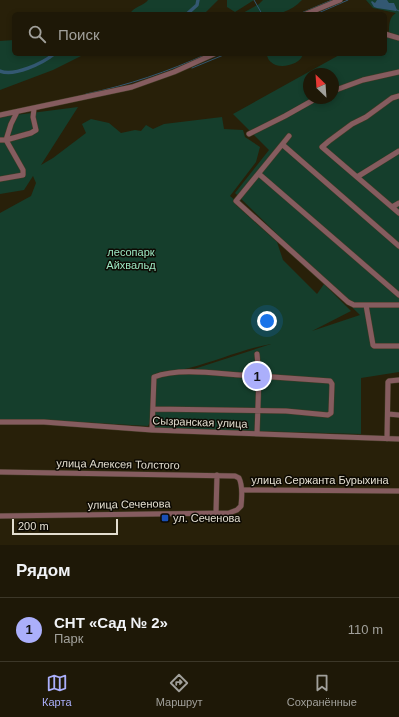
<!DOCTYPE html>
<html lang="ru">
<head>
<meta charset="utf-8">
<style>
	:root { --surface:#1e1807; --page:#2b2515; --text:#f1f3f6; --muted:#a1a09b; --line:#3c3728; --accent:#abaffb }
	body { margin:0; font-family:Helvetica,sans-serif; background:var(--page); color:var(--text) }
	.compass { position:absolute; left:303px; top:68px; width:36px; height:36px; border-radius:50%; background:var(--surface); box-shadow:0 2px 6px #0003; rotate:335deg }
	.scale { position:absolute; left:12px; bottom:10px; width:106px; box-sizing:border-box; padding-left:4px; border:2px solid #e3ded0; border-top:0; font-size:11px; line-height:14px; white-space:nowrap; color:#e3ded0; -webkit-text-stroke:3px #0d0a03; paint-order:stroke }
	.you { position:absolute; left:267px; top:321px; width:14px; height:14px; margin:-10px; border:3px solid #fff; border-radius:50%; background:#1a73e8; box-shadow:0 0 0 6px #1a73e833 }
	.badge { display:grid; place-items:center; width:26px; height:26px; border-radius:50%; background:var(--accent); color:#111; font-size:13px; font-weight:700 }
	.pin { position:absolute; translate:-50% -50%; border:2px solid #fff; box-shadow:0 1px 4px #0006 }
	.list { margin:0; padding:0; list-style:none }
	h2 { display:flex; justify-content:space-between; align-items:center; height:52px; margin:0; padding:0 16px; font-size:17px }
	h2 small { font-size:13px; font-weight:400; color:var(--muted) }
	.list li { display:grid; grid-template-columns:26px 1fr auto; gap:12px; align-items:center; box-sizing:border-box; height:64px; padding:0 16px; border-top:1px solid var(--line) }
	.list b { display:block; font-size:15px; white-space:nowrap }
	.list p { margin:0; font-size:13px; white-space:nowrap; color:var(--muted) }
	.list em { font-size:13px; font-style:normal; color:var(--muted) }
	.icon { flex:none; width:22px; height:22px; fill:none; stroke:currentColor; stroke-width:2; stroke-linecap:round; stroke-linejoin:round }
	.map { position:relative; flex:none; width:399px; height:545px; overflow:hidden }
	.search { position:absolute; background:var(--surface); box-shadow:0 2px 6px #0003; left:12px; right:12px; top:12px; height:44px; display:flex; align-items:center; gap:10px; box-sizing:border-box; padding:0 14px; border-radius:6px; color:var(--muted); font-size:15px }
	.sheet { height:116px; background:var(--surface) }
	nav { display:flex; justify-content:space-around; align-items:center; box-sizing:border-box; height:56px; border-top:1px solid var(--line); background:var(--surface); font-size:11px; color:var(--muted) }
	nav a { display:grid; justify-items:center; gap:2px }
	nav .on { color:var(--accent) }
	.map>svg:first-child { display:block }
	.green { fill:#153e2c; fill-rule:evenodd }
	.water { fill:#335872 }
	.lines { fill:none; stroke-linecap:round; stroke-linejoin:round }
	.stream { stroke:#335872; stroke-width:1 }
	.canal { stroke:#335872; stroke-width:3.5 }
	.minor-casing { stroke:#423b25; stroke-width:6 }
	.minor { stroke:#855c5f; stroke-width:5 }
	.transit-dot { fill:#1a4fb4; stroke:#0d0a03; stroke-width:1.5 }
	.labels { text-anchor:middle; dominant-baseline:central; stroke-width:3; stroke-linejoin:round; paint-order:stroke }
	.park-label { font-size:11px; fill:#9ce6c1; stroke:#0d0a03 }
	.street-label { font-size:11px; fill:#e3ded0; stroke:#0d0a03 }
	.poi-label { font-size:11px; fill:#e3ded0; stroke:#0d0a03; text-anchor:start }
</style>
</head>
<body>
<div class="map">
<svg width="399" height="545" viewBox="0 0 399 545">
	<rect width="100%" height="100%" fill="#282009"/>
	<!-- green -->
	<path class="green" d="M 148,0 L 218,0 L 204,14 L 130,14 C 134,6 144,6 148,0 Z
		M 227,0 L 254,0 L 235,12 L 227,7 Z
		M 263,0 L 302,0 C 284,19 264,14 241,14 L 259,4 Z
		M 366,0 L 399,0 L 399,36 L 389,32 C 389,25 389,17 396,13 L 373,8 Z
		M 385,35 L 399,39 L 399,372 L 361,378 L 361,434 L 150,428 L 150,422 L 148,426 L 46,420 L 0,421 L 0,213 L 31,196 L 36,183 L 33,176 L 24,190 L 0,194 L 0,117 L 78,107 L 41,165 L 53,158 L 86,133 L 82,124 L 91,119 L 109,123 L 121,133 L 135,130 L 141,131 L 146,125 L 153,129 L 164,124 L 222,117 L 224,129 L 243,130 L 245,137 L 260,147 L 256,162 L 230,196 L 236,201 L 236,205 L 277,242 L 283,260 L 317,294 L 324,284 L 351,311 L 312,331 L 360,315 L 235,193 L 269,150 L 233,114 L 341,54 L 385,54 ZM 309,74 L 333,74 L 333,98 L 309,98 ZM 271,344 L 191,370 L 153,375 C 164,369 177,371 189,368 C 217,361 243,349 271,344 Z
		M 14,40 L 14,54 L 85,54 L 53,70 L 0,90 L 0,41 Z
		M 266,54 L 303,54 C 301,65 278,70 271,62 C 268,60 268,57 266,54 Z"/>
	<!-- water -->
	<path class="water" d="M 377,0 L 387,0 L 389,3 L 394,3 L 397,10 L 396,11 L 377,8 L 374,7 L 371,2 L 372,1 L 375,3 Z"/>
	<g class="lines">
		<!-- stream -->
		<path class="stream" d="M 254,0 L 262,14
			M 397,10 L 399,11
			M 299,14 L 332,0
			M 316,14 L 348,0
			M 192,68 L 226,54
			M 86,94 C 129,85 167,72 207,54"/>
		<!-- canal -->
		<path class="canal" d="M 187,14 L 197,5 L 198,0
			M 0,71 C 14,77 43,63 54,54"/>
		<defs>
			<path id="minor" d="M 306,14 L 340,0
				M 385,34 L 399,38
				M 333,91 L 363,80 L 399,72
				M 399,96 L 392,98 L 366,117 L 352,124 L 329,141 L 322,147 L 399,213
				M 0,115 L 132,87 L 174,72 L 214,54
				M 249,134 L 285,116 L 317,98
				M 289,136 L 236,201 L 348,302 L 354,305 L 399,305
				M 0,140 L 6,140 L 11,124 L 17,112
				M 283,145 L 399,246
				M 259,174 L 399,295
				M 357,177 L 399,151
				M 0,179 L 23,175 L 23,170 L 6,140 L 31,133 L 36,130 L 33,117 L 34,109
				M 392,207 L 399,203
				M 366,305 L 373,345 L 374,346 L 399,346
				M 153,409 L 286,411 L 328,415 L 331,413 L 332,384 L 330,381 L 259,376 L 257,354
				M 388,414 L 399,415
				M 0,422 L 44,422 L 152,430 L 399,439
				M 152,430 L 154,377 C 184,366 228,376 259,376 L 257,434
				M 387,439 L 388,382 L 389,381 L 399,380
				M 0,472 L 235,476 L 239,478 C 243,486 242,497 241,506 L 237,510 L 229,513 L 0,516
				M 242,490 L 399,491
				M 216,513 L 217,475"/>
		</defs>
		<!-- minor casing -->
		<use href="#minor" class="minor-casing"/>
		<!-- minor -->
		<use href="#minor" class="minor"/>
	</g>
	<!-- markers -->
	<rect class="transit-dot" x="161" y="514" width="8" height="8" rx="2"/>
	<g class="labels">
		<!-- park labels -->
		<g class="park-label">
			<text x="131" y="252">лесопарк<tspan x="131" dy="13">Айхвальд</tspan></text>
		</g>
		<!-- street labels -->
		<g class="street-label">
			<text transform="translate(200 422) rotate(2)">Сызранская улица</text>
			<text transform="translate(118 464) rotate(1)">улица Алексея Толстого</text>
			<text x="320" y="480">улица Сержанта Бурыхина</text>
			<text transform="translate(129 504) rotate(-1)">улица Сеченова</text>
		</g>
		<!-- poi labels -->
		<g class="poi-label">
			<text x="173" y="518">ул. Сеченова</text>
		</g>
	</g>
</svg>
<svg class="compass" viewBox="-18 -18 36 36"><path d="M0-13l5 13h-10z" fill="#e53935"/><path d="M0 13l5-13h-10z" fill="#a1a09b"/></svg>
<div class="scale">200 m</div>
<div class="you"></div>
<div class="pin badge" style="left:257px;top:376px">1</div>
<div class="search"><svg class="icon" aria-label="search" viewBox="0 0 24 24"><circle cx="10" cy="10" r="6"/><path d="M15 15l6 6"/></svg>Поиск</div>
</div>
<section class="sheet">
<h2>Рядом<small></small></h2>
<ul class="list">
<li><span class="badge">1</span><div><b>СНТ «Сад № 2»</b><p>Парк</p></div><em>110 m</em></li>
</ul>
</section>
<nav>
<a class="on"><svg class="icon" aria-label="map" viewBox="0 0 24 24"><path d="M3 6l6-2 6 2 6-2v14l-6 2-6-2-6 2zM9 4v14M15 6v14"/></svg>Карта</a>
<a><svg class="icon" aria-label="directions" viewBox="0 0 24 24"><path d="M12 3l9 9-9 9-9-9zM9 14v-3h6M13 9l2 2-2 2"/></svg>Маршрут</a>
<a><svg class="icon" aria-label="saved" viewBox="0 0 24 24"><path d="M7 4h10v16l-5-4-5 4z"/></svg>Сохранённые</a>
</nav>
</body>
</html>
